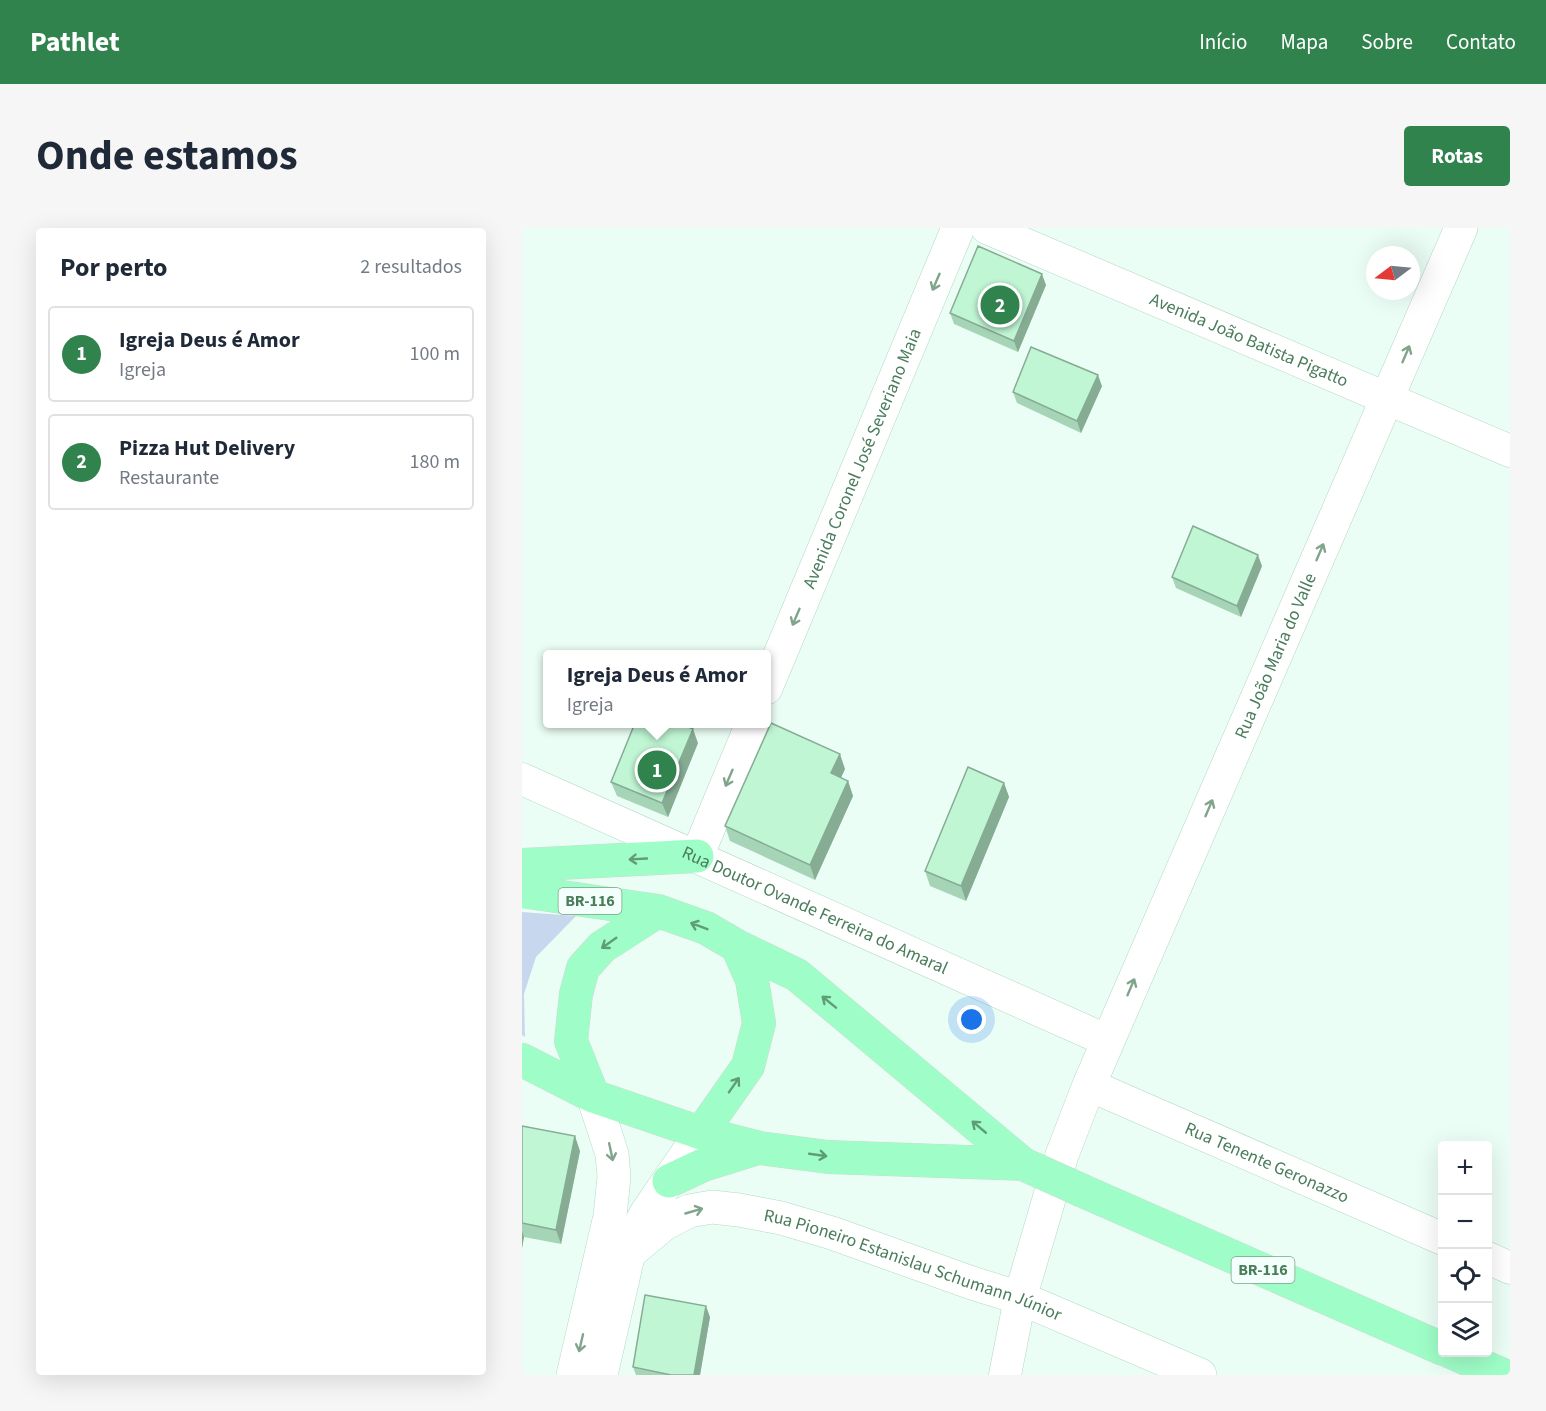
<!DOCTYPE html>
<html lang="pt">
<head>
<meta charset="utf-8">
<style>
	:root { --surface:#fff; --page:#f6f6f7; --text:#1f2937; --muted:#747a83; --line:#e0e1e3; --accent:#31834e }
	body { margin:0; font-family:"Source Sans 3",sans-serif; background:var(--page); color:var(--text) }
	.controls { position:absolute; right:18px; bottom:18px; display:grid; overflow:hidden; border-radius:6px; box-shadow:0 6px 24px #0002 }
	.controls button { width:54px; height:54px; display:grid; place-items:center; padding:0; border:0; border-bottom:2px solid var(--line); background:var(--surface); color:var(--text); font:30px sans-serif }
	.compass { position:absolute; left:844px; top:18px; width:54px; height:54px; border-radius:50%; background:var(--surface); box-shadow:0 6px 24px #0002; rotate:254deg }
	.you { position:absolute; left:450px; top:792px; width:21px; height:21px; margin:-15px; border:4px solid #fff; border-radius:50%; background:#1a73e8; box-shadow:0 0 0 9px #1a73e833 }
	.badge { display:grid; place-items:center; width:39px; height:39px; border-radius:50%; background:var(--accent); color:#fff; font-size:20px; font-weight:700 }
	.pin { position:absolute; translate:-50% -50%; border:3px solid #fff; box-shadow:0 2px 6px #0006 }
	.popup { position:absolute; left:21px; top:422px; width:228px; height:78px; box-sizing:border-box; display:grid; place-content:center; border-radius:6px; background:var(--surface); filter:drop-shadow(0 2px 4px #0005); font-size:20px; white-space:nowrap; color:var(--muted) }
	.popup b { font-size:22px; color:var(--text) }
	.popup::after { content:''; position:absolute; left:50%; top:100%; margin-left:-12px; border:12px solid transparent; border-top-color:var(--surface) }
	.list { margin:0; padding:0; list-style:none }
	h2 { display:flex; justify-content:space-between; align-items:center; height:78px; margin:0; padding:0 24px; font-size:26px }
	h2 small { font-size:20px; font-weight:400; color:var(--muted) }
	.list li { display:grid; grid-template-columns:39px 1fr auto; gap:18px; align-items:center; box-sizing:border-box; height:96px; margin:0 12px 12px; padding:0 12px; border:2px solid var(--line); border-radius:6px }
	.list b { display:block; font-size:22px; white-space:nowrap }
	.list p { margin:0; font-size:20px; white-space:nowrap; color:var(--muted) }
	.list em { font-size:20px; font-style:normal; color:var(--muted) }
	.icon { flex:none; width:33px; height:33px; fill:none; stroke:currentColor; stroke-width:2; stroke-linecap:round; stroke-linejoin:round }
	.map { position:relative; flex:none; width:988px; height:1147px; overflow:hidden; border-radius:6px }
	header { display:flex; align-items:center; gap:36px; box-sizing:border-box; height:84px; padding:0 30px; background:var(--accent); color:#fff }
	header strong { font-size:28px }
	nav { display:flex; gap:33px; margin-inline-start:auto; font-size:21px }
	.intro { display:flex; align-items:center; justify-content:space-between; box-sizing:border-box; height:144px; padding:0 36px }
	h1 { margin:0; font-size:42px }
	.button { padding:15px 27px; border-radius:6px; background:var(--accent); color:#fff; font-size:21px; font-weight:700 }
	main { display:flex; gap:36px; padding:0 36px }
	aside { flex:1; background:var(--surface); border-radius:6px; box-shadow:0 6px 24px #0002 }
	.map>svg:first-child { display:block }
	.green { fill:#c7d7ee }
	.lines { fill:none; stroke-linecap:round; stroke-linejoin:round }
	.minor-casing { stroke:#b3d7c3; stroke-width:33 }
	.tertiary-casing { stroke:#b3d7c3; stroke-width:34 }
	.secondary-casing { stroke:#b0dac2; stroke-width:34 }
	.trunk-casing { stroke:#ccdbd1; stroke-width:34 }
	.minor { stroke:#fff; stroke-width:32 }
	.tertiary { stroke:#fff; stroke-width:33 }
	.secondary { stroke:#fff; stroke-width:33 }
	.trunk { stroke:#9ffec7; stroke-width:33 }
	.trunk-bridge-casing { stroke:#ccdbd1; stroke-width:34; stroke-linecap:butt }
	.trunk-bridge { stroke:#9ffec7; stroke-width:33 }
	.wall { fill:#a5d4b6 }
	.shaded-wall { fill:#86ac94 }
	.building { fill:#c0f6d4; stroke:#86ac94; stroke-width:1.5 }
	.oneway { stroke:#80a48c }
	.oneway2 { stroke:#5f9d76 }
	.labels { text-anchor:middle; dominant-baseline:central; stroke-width:5; stroke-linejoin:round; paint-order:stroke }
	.shield { fill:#f3fffa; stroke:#7da48b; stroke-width:1.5 }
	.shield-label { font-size:16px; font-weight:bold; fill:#4a7d5b }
	.street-label { font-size:18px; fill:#4a7d5b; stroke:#f3fffa }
</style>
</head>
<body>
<header>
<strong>Pathlet</strong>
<nav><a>Início</a><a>Mapa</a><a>Sobre</a><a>Contato</a></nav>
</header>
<div class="intro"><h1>Onde estamos</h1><a class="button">Rotas</a></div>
<main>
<aside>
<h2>Por perto<small>2 resultados</small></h2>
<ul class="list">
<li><span class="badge">1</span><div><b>Igreja Deus é Amor</b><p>Igreja</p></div><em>100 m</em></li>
<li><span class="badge">2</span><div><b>Pizza Hut Delivery</b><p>Restaurante</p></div><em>180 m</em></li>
</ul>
</aside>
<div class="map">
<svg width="988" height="1147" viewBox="0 0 988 1147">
	<rect width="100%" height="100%" fill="#ebfef6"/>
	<!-- green -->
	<path class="green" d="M 0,684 L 54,688 L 14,729 L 2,766 L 3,809 L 0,807 Z"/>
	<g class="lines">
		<defs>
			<g id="minor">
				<path id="s1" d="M 465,0 L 988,223"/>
				<path id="s2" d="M 0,551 L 586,813"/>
				<path id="s3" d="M 567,857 L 921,1011"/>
				<path d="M 966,1030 L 988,1040"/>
				<path d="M 483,1147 L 498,1070"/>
			</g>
			<g id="tertiary">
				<path id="s4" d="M 244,460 L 436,0"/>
				<path d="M 175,628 L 230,496"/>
				<path id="s5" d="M 498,1070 L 540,927 L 567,857 L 939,0"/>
			</g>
			<g id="secondary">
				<path id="s6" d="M 106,1026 L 142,996 L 167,983 L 190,979 L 217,982 L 259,990 L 310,1005 L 450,1055 L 498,1070 L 678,1147"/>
				<path d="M 51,1147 L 88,988 L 92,949 L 90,926 L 71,868"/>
				<path d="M 79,1147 L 110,1011 L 125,984 L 179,905"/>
			</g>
			<path id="trunk" d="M 0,637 L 175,628
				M 0,663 L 136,683 L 184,700 L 215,718 L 275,747 L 501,936
				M 0,832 L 71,868 L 179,905 L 238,920 L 306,929 L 501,936
				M 71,868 L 49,813 L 54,766 L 61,740 L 80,719 L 136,683
				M 179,905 L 226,838 L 237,795 L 230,752 L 215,718
				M 147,953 L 181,937 L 236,920
				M 561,963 L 921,1121
				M 929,1124 L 981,1147"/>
		</defs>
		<!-- minor casing -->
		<use href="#minor" class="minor-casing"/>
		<!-- tertiary casing -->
		<use href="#tertiary" class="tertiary-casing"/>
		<!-- secondary casing -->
		<use href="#secondary" class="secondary-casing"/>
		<!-- trunk casing -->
		<use href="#trunk" class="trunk-casing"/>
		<!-- minor -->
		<use href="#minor" class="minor"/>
		<!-- tertiary -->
		<use href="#tertiary" class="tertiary"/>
		<!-- secondary -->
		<use href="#secondary" class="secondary"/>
		<!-- trunk -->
		<use href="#trunk" class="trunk"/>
		<defs>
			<path id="trunk-bridge" d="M 501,936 L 561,963"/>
		</defs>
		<!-- trunk-bridge casing -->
		<use href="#trunk-bridge" class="trunk-bridge-casing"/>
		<!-- trunk-bridge -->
		<use href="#trunk-bridge" class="trunk-bridge"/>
	</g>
	<!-- wall -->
	<path class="wall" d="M 524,57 L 496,124 L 432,96 L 428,85 Z
		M 580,158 L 559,205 L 495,175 L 491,164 Z
		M 740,338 L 719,389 L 654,360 L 650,349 Z
		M 176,515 L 146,589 L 95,568 L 89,554 Z
		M 323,541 L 319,550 L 326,553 L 331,568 L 293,652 L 208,613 L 203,598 Z
		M 482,555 L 487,569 L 444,673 L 408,658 L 403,643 Z
		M 0,898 L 58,923 L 39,1016 L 2,1009 L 0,1020 Z
		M 188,1089 L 178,1147 L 114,1147 L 111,1139 Z"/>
	<!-- shaded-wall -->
	<path class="shaded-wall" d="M 520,46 L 524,57 L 496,124 L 492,113 Z
		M 576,147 L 580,158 L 559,205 L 555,193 Z
		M 736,327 L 740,338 L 719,389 L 715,378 Z
		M 171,501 L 176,515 L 146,589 L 140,575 Z
		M 318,526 L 323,541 L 314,560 L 309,545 Z
		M 326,553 L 331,568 L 293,652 L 288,637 Z
		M 482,555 L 487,569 L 444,673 L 439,658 Z
		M 53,908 L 58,923 L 39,1016 L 34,1002 Z
		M 0,1003 L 2,1009 L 0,1020 Z
		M 184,1078 L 188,1089 L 178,1147 L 172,1147 Z"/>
	<!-- building -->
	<path class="building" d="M 456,18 L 520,46 L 492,113 L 428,85 Z
		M 509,119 L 576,147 L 555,193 L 491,164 Z
		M 671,298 L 736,327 L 715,378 L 650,349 Z
		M 113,495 L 158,495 L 171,501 L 140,575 L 89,554 Z
		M 249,495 L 318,526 L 309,545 L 326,553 L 288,637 L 203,598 Z
		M 446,539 L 482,555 L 439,658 L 403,643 Z
		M 0,898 L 53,908 L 34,1002 L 0,995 Z
		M 123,1067 L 184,1078 L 172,1147 L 149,1147 L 111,1139 Z"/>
	<!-- one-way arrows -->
	<defs><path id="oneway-shaft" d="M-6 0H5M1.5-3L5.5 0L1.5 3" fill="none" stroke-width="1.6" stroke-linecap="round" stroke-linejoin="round" transform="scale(1.5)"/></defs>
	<g class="oneway">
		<use href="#oneway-shaft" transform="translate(414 54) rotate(113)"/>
		<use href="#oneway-shaft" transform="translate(884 126) rotate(-67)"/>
		<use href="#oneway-shaft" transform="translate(798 324) rotate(-67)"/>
		<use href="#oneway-shaft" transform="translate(274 389) rotate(113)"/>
		<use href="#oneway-shaft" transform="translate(207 550) rotate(113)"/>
		<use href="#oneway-shaft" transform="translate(687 580) rotate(-67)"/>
		<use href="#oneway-shaft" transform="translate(609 759) rotate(-67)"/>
		<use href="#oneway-shaft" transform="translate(89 924) rotate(78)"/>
		<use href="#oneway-shaft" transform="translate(172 983) rotate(-16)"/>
		<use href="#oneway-shaft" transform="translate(59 1115) rotate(103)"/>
	</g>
	<g class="oneway2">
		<use href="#oneway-shaft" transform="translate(116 631) rotate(177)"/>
		<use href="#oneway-shaft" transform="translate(177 698) rotate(-159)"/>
		<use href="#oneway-shaft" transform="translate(87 715) rotate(145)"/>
		<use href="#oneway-shaft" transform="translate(307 774) rotate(-141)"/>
		<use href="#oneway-shaft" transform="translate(212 857) rotate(-55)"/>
		<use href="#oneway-shaft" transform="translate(457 899) rotate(-140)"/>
		<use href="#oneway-shaft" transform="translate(296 927) rotate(8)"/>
	</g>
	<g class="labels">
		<!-- shield labels -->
		<g class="shield">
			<rect x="36.5" y="660" width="63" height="26" rx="4.5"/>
			<rect x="709.5" y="1029" width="63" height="26" rx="4.5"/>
		</g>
		<g class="shield-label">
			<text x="68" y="673">BR-116</text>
			<text x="741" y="1042">BR-116</text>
		</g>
		<!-- street labels -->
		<g class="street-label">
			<text stroke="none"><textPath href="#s1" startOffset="285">Avenida João Batista Pigatto</textPath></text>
			<text stroke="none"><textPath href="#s4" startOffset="249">Avenida Coronel José Severiano Maia</textPath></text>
			<text stroke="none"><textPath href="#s5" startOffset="692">Rua João Maria do Valle</textPath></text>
			<text stroke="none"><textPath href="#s2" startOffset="321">Rua Doutor Ovande Ferreira do Amaral</textPath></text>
			<text stroke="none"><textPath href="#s3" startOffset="194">Rua Tenente Geronazzo</textPath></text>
			<text stroke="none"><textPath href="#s6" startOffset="308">Rua Pioneiro Estanislau Schumann Júnior</textPath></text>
		</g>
	</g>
</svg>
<div class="controls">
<button>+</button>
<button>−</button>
<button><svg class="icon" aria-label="locate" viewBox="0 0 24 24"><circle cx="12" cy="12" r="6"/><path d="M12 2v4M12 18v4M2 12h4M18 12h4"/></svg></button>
<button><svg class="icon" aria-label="layers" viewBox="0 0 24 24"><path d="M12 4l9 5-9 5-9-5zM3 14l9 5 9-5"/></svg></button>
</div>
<svg class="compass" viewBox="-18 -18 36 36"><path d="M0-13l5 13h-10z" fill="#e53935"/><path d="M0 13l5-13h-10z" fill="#747a83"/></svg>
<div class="you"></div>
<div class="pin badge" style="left:135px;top:542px">1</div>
<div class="popup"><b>Igreja Deus é Amor</b>Igreja</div>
<div class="pin badge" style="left:478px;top:77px">2</div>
</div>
</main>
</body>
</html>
